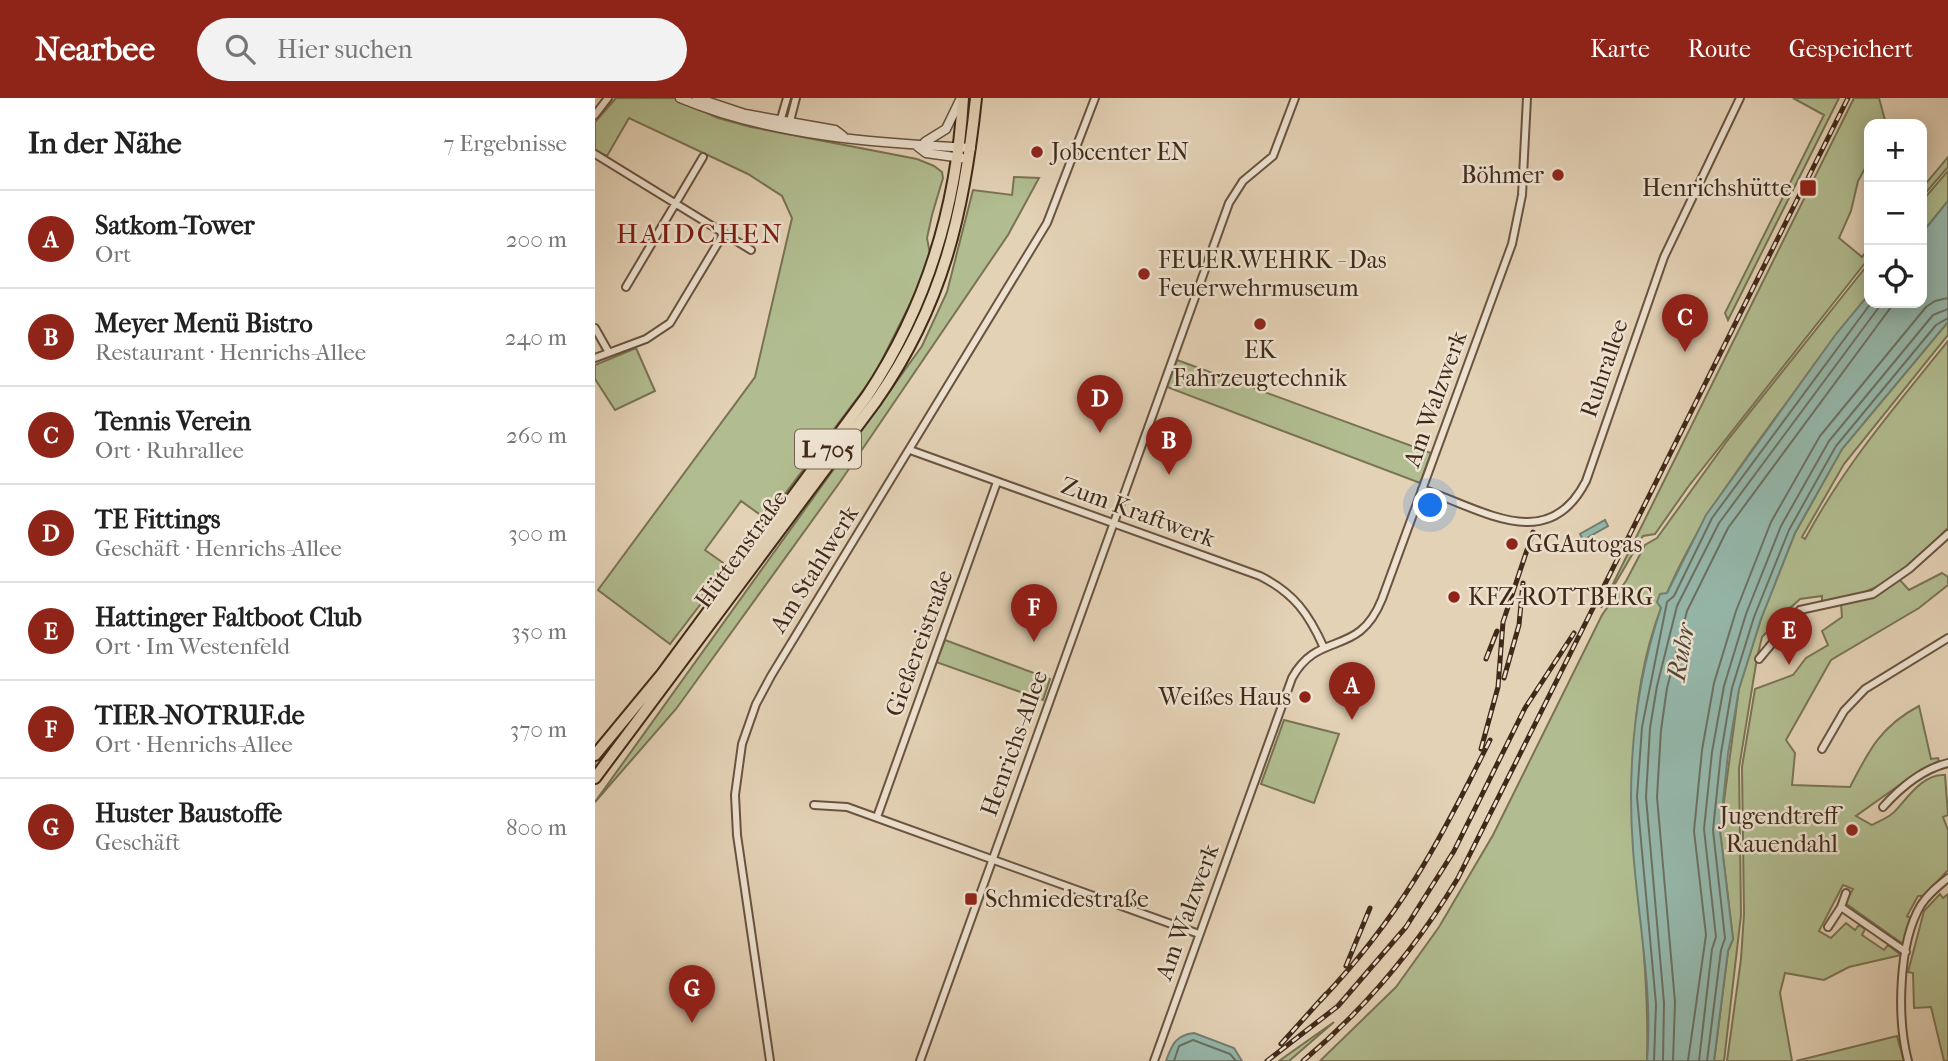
<!DOCTYPE html>
<html lang="de">
<head>
<meta charset="utf-8">
<style>
	:root { --surface:#fff; --page:#f2f2f2; --text:#222; --muted:#767676; --line:#e0e0e0; --accent:#8f2418 }
	body { margin:0; font-family:"IM FELL French Canon",serif; background:var(--page); color:var(--text) }
	.controls { position:absolute; right:21px; top:21px; display:grid; overflow:hidden; border-radius:14px; box-shadow:0 4px 18px #0003 }
	.controls button { width:63px; height:63px; display:grid; place-items:center; padding:0; border:0; border-bottom:2px solid var(--line); background:var(--surface); color:var(--text); font:35px sans-serif }
	.you { position:absolute; left:836px; top:408px; width:24px; height:24px; margin:-18px; border:5px solid #fff; border-radius:50%; background:#1a73e8; box-shadow:0 0 0 10px #1a73e833 }
	.badge { display:grid; place-items:center; width:46px; height:46px; border-radius:50%; background:var(--accent); color:#fff; font-size:23px; font-weight:700 }
	.pin { position:absolute; translate:-50% -58px; filter:drop-shadow(0 2px 4px #0008) }
	.pin::after { content:''; position:absolute; top:37px; width:24px; height:21px; background:inherit; clip-path:polygon(0 0,100% 0,50% 100%) }
	.list { margin:0; padding:0; list-style:none }
	h2 { display:flex; justify-content:space-between; align-items:center; height:91px; margin:0; padding:0 28px; font-size:30px }
	h2 small { font-size:23px; font-weight:400; color:var(--muted) }
	.list li { display:grid; grid-template-columns:46px 1fr auto; gap:21px; align-items:center; box-sizing:border-box; height:98px; padding:0 28px; border-top:2px solid var(--line) }
	.list b { display:block; font-size:26px; white-space:nowrap }
	.list p { margin:0; font-size:23px; white-space:nowrap; color:var(--muted) }
	.list em { font-size:23px; font-style:normal; color:var(--muted) }
	.icon { flex:none; width:38px; height:38px; fill:none; stroke:currentColor; stroke-width:2; stroke-linecap:round; stroke-linejoin:round }
	.map { position:relative; flex:none; width:1353px; height:963px; overflow:hidden }
	header { display:flex; align-items:center; gap:42px; box-sizing:border-box; height:98px; padding:0 35px; background:var(--accent); color:#fff }
	header strong { font-size:33px }
	nav { display:flex; gap:38px; margin-inline-start:auto; font-size:24px }
	.search { width:490px; height:63px; background:var(--page); display:flex; align-items:center; gap:18px; box-sizing:border-box; padding:0 24px; border-radius:38px; color:var(--muted); font-size:26px }
	main { display:flex }
	aside { flex:1; background:var(--surface) }
	.map>svg:first-child { display:block }
	.green { fill:#b1bd90; stroke:#797354; stroke-width:2 }
	.water { fill:#95b8ac; stroke:#737f71; stroke-width:2 }
	.lines { fill:none; stroke-linecap:round; stroke-linejoin:round }
	.shore { stroke:#6b7062; stroke-width:2 }
	.minor-casing { stroke:#6a5340; stroke-width:10 }
	.tertiary-casing { stroke:#6a5340; stroke-width:11 }
	.primary-casing { stroke:#412919; stroke-width:14 }
	.minor { stroke:#ede2d0; stroke-width:6 }
	.tertiary { stroke:#ede2d0; stroke-width:8 }
	.primary { stroke:#e4d2b6; stroke-width:10 }
	.rail-casing { stroke:#412919; stroke-width:5 }
	.rail { stroke:#ede2d0; stroke-width:2.5; stroke-dasharray:8; stroke-linecap:butt }
	.poi-dot { fill:#8f2418; stroke:#ede2d0; stroke-width:2.5 }
	.labels { text-anchor:middle; dominant-baseline:central; stroke-width:5; stroke-linejoin:round; paint-order:stroke }
	.shield { fill:#ede2d0; stroke:#756050; stroke-width:2 }
	.shield-label { font-size:23px; font-weight:bold; fill:#412919 }
	.poi-label { font-size:24px; fill:#412919; stroke:#ede2d0; text-anchor:start }
	.street-label { font-size:24px; fill:#412919; stroke:#ede2d0 }
	.water-label { font-size:26px; font-style:italic; fill:#524636; stroke:#ede2d0 }
	.quarter-label { font-size:28px; letter-spacing:2px; fill:#7a1f14; stroke:#ede2d0 }
</style>
</head>
<body>
<header>
<strong>Nearbee</strong>
<div class="search"><svg class="icon" aria-label="search" viewBox="0 0 24 24"><circle cx="10" cy="10" r="6"/><path d="M15 15l6 6"/></svg>Hier suchen</div>
<nav><a>Karte</a><a>Route</a><a>Gespeichert</a></nav>
</header>
<main>
<aside>
<h2>In der Nähe<small>7 Ergebnisse</small></h2>
<ul class="list">
<li><span class="badge">A</span><div><b>Satkom-Tower</b><p>Ort</p></div><em>200 m</em></li>
<li><span class="badge">B</span><div><b>Meyer Menü Bistro</b><p>Restaurant · Henrichs-Allee</p></div><em>240 m</em></li>
<li><span class="badge">C</span><div><b>Tennis Verein</b><p>Ort · Ruhrallee</p></div><em>260 m</em></li>
<li><span class="badge">D</span><div><b>TE Fittings</b><p>Geschäft · Henrichs-Allee</p></div><em>300 m</em></li>
<li><span class="badge">E</span><div><b>Hattinger Faltboot Club</b><p>Ort · Im Westenfeld</p></div><em>350 m</em></li>
<li><span class="badge">F</span><div><b>TIER-NOTRUF.de</b><p>Ort · Henrichs-Allee</p></div><em>370 m</em></li>
<li><span class="badge">G</span><div><b>Huster Baustoffe</b><p>Geschäft</p></div><em>800 m</em></li>
</ul>
</aside>
<div class="map">
<svg width="1353" height="963" viewBox="0 0 1353 963">
	<rect width="100%" height="100%" fill="#e4d2b6"/>
	<filter id="stains"><feTurbulence type="fractalNoise" baseFrequency=".00286" numOctaves="4"/><feColorMatrix values="0 0 0 0 .2 0 0 0 0 .09 0 0 0 0 .02 0 0 0 .5 -.17"/></filter>
	<radialGradient id="worn" r=".72"><stop offset=".6" stop-color="#630" stop-opacity="0"/><stop offset="1" stop-color="#630" stop-opacity=".3"/></radialGradient>
	<!-- green -->
	<path class="green" d="M 21,0 L 80,0 L 123,20 L 156,29 L 322,61 L 339,68 L 347,74 L 348,80 L 337,117 L 332,140 L 335,156 L 327,182 L 279,278 L 171,421 L 146,403 L 110,452 L 134,469 L 75,546 L 3,492 L 160,279 L 197,120 L 187,98 L 153,76 L 34,20 L 12,58 L 0,53 L 0,24 Z
		M 1198,0 L 1244,0 L 1133,222 L 1130,215 L 1229,17 Z
		M 1259,0 L 1284,0 L 1291,26 L 1274,26 L 1274,63 L 1263,83 L 1256,113 L 1244,140 L 1267,159 L 1274,150 L 1274,160 L 1093,389 L 1060,436 L 1048,438 L 1006,510 Z
		M 1353,59 L 1353,69 L 1327,99 L 1327,90 Z
		M 1353,73 L 1353,103 L 1327,135 L 1327,103 Z
		M 362,79 C 368,98 341,183 332,207 C 326,224 316,240 308,256 L 0,674 L 0,664 L 71,577 L 293,273 L 323,216 L 344,163 Z
		M 419,79 L 444,80 L 413,137 L 245,384 L 81,611 L 0,704 L 327,248 L 352,194 L 378,92 L 417,97 Z
		M 1274,165 C 1274,174 1277,189 1274,197 C 1267,212 1233,248 1221,264 C 1165,343 1101,419 1066,510 C 1010,657 1057,812 1052,963 L 725,963 L 801,889 L 844,829 L 898,737 L 1007,517 L 1031,483 L 1050,447 L 1062,440 L 1132,343 Z
		M 1353,224 L 1353,237 L 1249,366 L 1207,439 L 1210,441 C 1251,365 1299,310 1353,243 L 1353,430 C 1311,471 1288,498 1227,503 L 1227,498 L 1205,501 L 1194,511 L 1167,539 L 1162,560 L 1144,670 L 1146,817 L 1129,963 L 1119,963 L 1133,853 L 1138,841 L 1125,733 L 1144,590 L 1166,521 L 1200,435 L 1247,351 Z
		M 41,250 L 60,293 L 20,312 L 0,281 L 0,267 Z
		M 582,262 L 836,355 L 825,385 L 572,289 Z
		M 1347,475 L 1353,479 L 1353,487 L 1324,510 L 1236,562 L 1191,642 L 1200,655 L 1197,687 L 1255,689 C 1274,652 1286,628 1324,608 L 1336,661 L 1343,660 L 1344,663 L 1327,671 L 1261,718 L 1277,727 C 1284,723 1296,719 1301,712 C 1313,699 1329,675 1350,677 L 1353,717 L 1348,719 L 1353,732 L 1353,772 L 1329,798 L 1323,798 L 1312,818 L 1316,820 L 1308,846 L 1250,805 L 1258,791 L 1248,787 L 1224,833 L 1236,840 L 1251,825 L 1260,832 L 1264,827 L 1270,831 L 1267,837 L 1289,852 L 1293,847 L 1306,857 L 1254,869 L 1229,882 L 1190,875 L 1185,895 L 1197,963 L 1132,963 L 1146,861 L 1149,816 L 1147,669 L 1160,591 L 1198,577 L 1211,560 L 1233,547 L 1227,533 L 1247,519 L 1246,506 L 1277,499 L 1304,481 L 1314,492 Z
		M 350,542 L 455,581 L 448,602 L 341,564 Z
		M 689,622 L 744,636 L 719,705 L 666,686 Z
		M 1345,796 L 1348,800 L 1353,796 L 1353,963 L 1349,963 L 1336,909 L 1319,910 L 1318,875 L 1313,874 L 1329,813 Z
		M 739,924 L 694,963 L 684,963 Z
		M 1302,938 L 1309,963 L 1201,963 Z"/>
	<!-- water -->
	<path class="water" d="M 1353,103 L 1353,224 L 1247,351 L 1200,435 L 1166,521 L 1144,591 L 1133,656 L 1125,733 L 1138,841 L 1133,853 L 1119,963 L 1052,963 C 1058,891 1043,822 1038,751 C 1032,670 1040,587 1066,510 L 1062,504 L 1065,496 L 1072,495 L 1111,417 L 1241,236 L 1274,196 L 1274,205 L 1327,205 L 1327,135 Z
		M 1010,422 L 1013,428 L 988,442 L 985,436 Z
		M 599,935 L 639,950 L 647,963 L 571,963 C 577,946 581,937 599,935 Z"/>
	<g class="lines">
		<!-- shore -->
		<path class="shore" d="M 579,963 L 584,948 L 598,942 L 635,956 L 641,963
			M 1059,963 L 1061,906 L 1042,699 L 1047,629 L 1072,504 L 1079,498 L 1117,420 L 1276,205
			M 1068,963 L 1069,905 L 1051,699 L 1055,630 L 1062,588 L 1082,508 L 1124,425 L 1287,205
			M 1078,963 L 1080,904 L 1062,699 L 1066,632 L 1072,590 L 1092,513 L 1133,430 L 1299,205
			M 1093,963 L 1111,837 L 1099,733 L 1107,652 L 1119,585 L 1141,513 L 1176,424 L 1225,338 L 1331,209 L 1340,203 L 1353,200
			M 1104,963 L 1117,851 L 1121,839 L 1109,731 L 1117,654 L 1129,588 L 1151,516 L 1186,428 L 1234,343 L 1338,217 L 1353,211
			M 1112,963 L 1126,852 L 1130,840 L 1118,732 L 1126,655 L 1137,590 L 1159,519 L 1194,432 L 1241,348 L 1341,227 L 1353,220"/>
		<defs>
			<path id="minor" d="M 0,17 L 13,0
				M 185,24 L 192,0
				M 194,27 L 201,0
				M 0,56 L 156,152
				M 31,189 L 108,59
				M 0,230 L 13,253
				M 0,260 L 51,241 L 75,225 L 129,135
				M 315,352 L 665,478 C 699,495 714,516 729,550
				M 827,391 C 887,411 953,458 991,383 L 1069,159 L 1145,0
				M 1164,561 L 1205,512 L 1278,496 L 1314,471 L 1353,436
				M 1227,651 L 1249,613 L 1270,591 L 1353,540
				M 219,707 L 252,709 L 604,836
				M 1288,709 C 1305,690 1328,671 1353,665
				M 282,719 L 402,384
				M 1251,795 L 1246,809 L 1311,854
				M 1233,829 L 1246,809
				M 175,963 L 142,737 L 140,697 L 147,646 L 161,606 L 176,578 L 452,125 L 500,0
				M 325,963 L 634,105 L 648,83 L 678,58 L 700,0
				M 559,963 L 697,580 C 724,531 763,561 787,501 L 917,146 L 927,97 L 932,0
				M 1313,963 C 1302,921 1303,845 1326,807 C 1333,796 1343,788 1353,780"/>
			<path id="tertiary" d="M 85,0 C 176,38 279,45 376,50
				M 102,0 L 150,16 L 240,32 L 248,38
				M 330,44 L 351,31 L 366,0
				M 322,48 L 331,55 L 367,60"/>
			<path id="primary" d="M 0,657 L 67,576 L 272,298 C 332,208 362,108 368,0
				M 0,680 L 281,303 C 348,207 369,115 381,0"/>
		</defs>
		<!-- minor casing -->
		<use href="#minor" class="minor-casing"/>
		<!-- tertiary casing -->
		<use href="#tertiary" class="tertiary-casing"/>
		<!-- primary casing -->
		<use href="#primary" class="primary-casing"/>
		<!-- minor -->
		<use href="#minor" class="minor"/>
		<!-- tertiary -->
		<use href="#tertiary" class="tertiary"/>
		<!-- primary -->
		<use href="#primary" class="primary"/>
		<defs>
			<path id="rail" d="M 891,561 L 902,533
				M 909,580 L 924,527 L 928,485
				M 886,651 L 903,589 L 908,524 L 938,434
				M 751,868 L 775,810
				M 725,903 C 805,819 844,745 895,642
				M 686,946 L 731,896
				M 672,963 L 743,908 L 811,829 L 859,753 L 930,610 L 979,535
				M 708,963 C 770,911 821,850 863,780 L 1253,0"/>
		</defs>
		<!-- rail casing -->
		<use href="#rail" class="rail-casing"/>
		<!-- rail -->
		<use href="#rail" class="rail"/>
	</g>
	<!-- markers -->
	<g class="poi-dot">
		<circle cx="442" cy="54" r="7"/>
		<circle cx="963" cy="77" r="7"/>
		<rect x="1204" y="81" width="18" height="18" rx="3.5"/>
		<circle cx="549" cy="176" r="7"/>
		<circle cx="665" cy="226" r="7"/>
		<circle cx="917" cy="446" r="7"/>
		<circle cx="859" cy="499" r="7"/>
		<circle cx="710" cy="599" r="7"/>
		<circle cx="1257" cy="732" r="7"/>
		<rect x="369" y="794" width="14" height="14" rx="3.5"/>
	</g>
	<g class="labels">
		<!-- shield labels -->
		<rect class="shield" x="200" y="331.5" width="66" height="39" rx="5"/>
		<g class="shield-label">
			<text x="233" y="351">L 705</text>
		</g>
		<!-- poi labels -->
		<g class="poi-label">
			<text x="456" y="54">Jobcenter EN</text>
			<text x="949" y="77" text-anchor="end">Böhmer</text>
			<text x="1197" y="90" text-anchor="end">Henrichshütte</text>
			<text x="563" y="162">FEUER.WEHRK - Das<tspan x="563" dy="28">Feuerwehrmuseum</tspan></text>
			<text x="665" y="252" text-anchor="middle">EK<tspan x="665" dy="28">Fahrzeugtechnik</tspan></text>
			<text x="931" y="446">GGAutogas</text>
			<text x="873" y="499">KFZ-ROTTBERG</text>
			<text x="696" y="599" text-anchor="end">Weißes Haus</text>
			<text x="1243" y="718" text-anchor="end">Jugendtreff<tspan x="1243" dy="28">Rauendahl</tspan></text>
			<text x="390" y="801">Schmiedestraße</text>
		</g>
		<!-- street labels -->
		<g class="street-label">
			<text transform="translate(1009 270) rotate(-71)">Ruhrallee</text>
			<text transform="translate(840 301) rotate(-70)">Am Walzwerk</text>
			<text transform="translate(543 414) rotate(20)">Zum Kraftwerk</text>
			<text transform="translate(146 451) rotate(-54)">Hüttenstraße</text>
			<text transform="translate(219 471) rotate(-58)">Am Stahlwerk</text>
			<text transform="translate(324 545) rotate(-70)">Gießereistraße</text>
			<text transform="translate(419 645) rotate(-70)">Henrichs-Allee</text>
			<text transform="translate(592 814) rotate(-70)">Am Walzwerk</text>
		</g>
		<!-- water labels -->
		<g class="water-label">
			<text transform="translate(1086 554) rotate(-80)">Ruhr</text>
		</g>
		<!-- quarter labels -->
		<g class="quarter-label">
			<text x="105" y="135">HAIDCHEN</text>
		</g>
	</g>
	<rect width="100%" height="100%" filter="url(#stains)"/>
	<rect width="100%" height="100%" fill="url(#worn)"/>
</svg>
<div class="controls">
<button>+</button>
<button>−</button>
<button><svg class="icon" aria-label="locate" viewBox="0 0 24 24"><circle cx="12" cy="12" r="6"/><path d="M12 2v4M12 18v4M2 12h4M18 12h4"/></svg></button>
</div>
<div class="you"></div>
<div class="pin badge" style="left:757px;top:622px">A</div>
<div class="pin badge" style="left:574px;top:377px">B</div>
<div class="pin badge" style="left:1090px;top:254px">C</div>
<div class="pin badge" style="left:505px;top:335px">D</div>
<div class="pin badge" style="left:1194px;top:567px">E</div>
<div class="pin badge" style="left:439px;top:544px">F</div>
<div class="pin badge" style="left:97px;top:925px">G</div>
</div>
</main>
</body>
</html>
